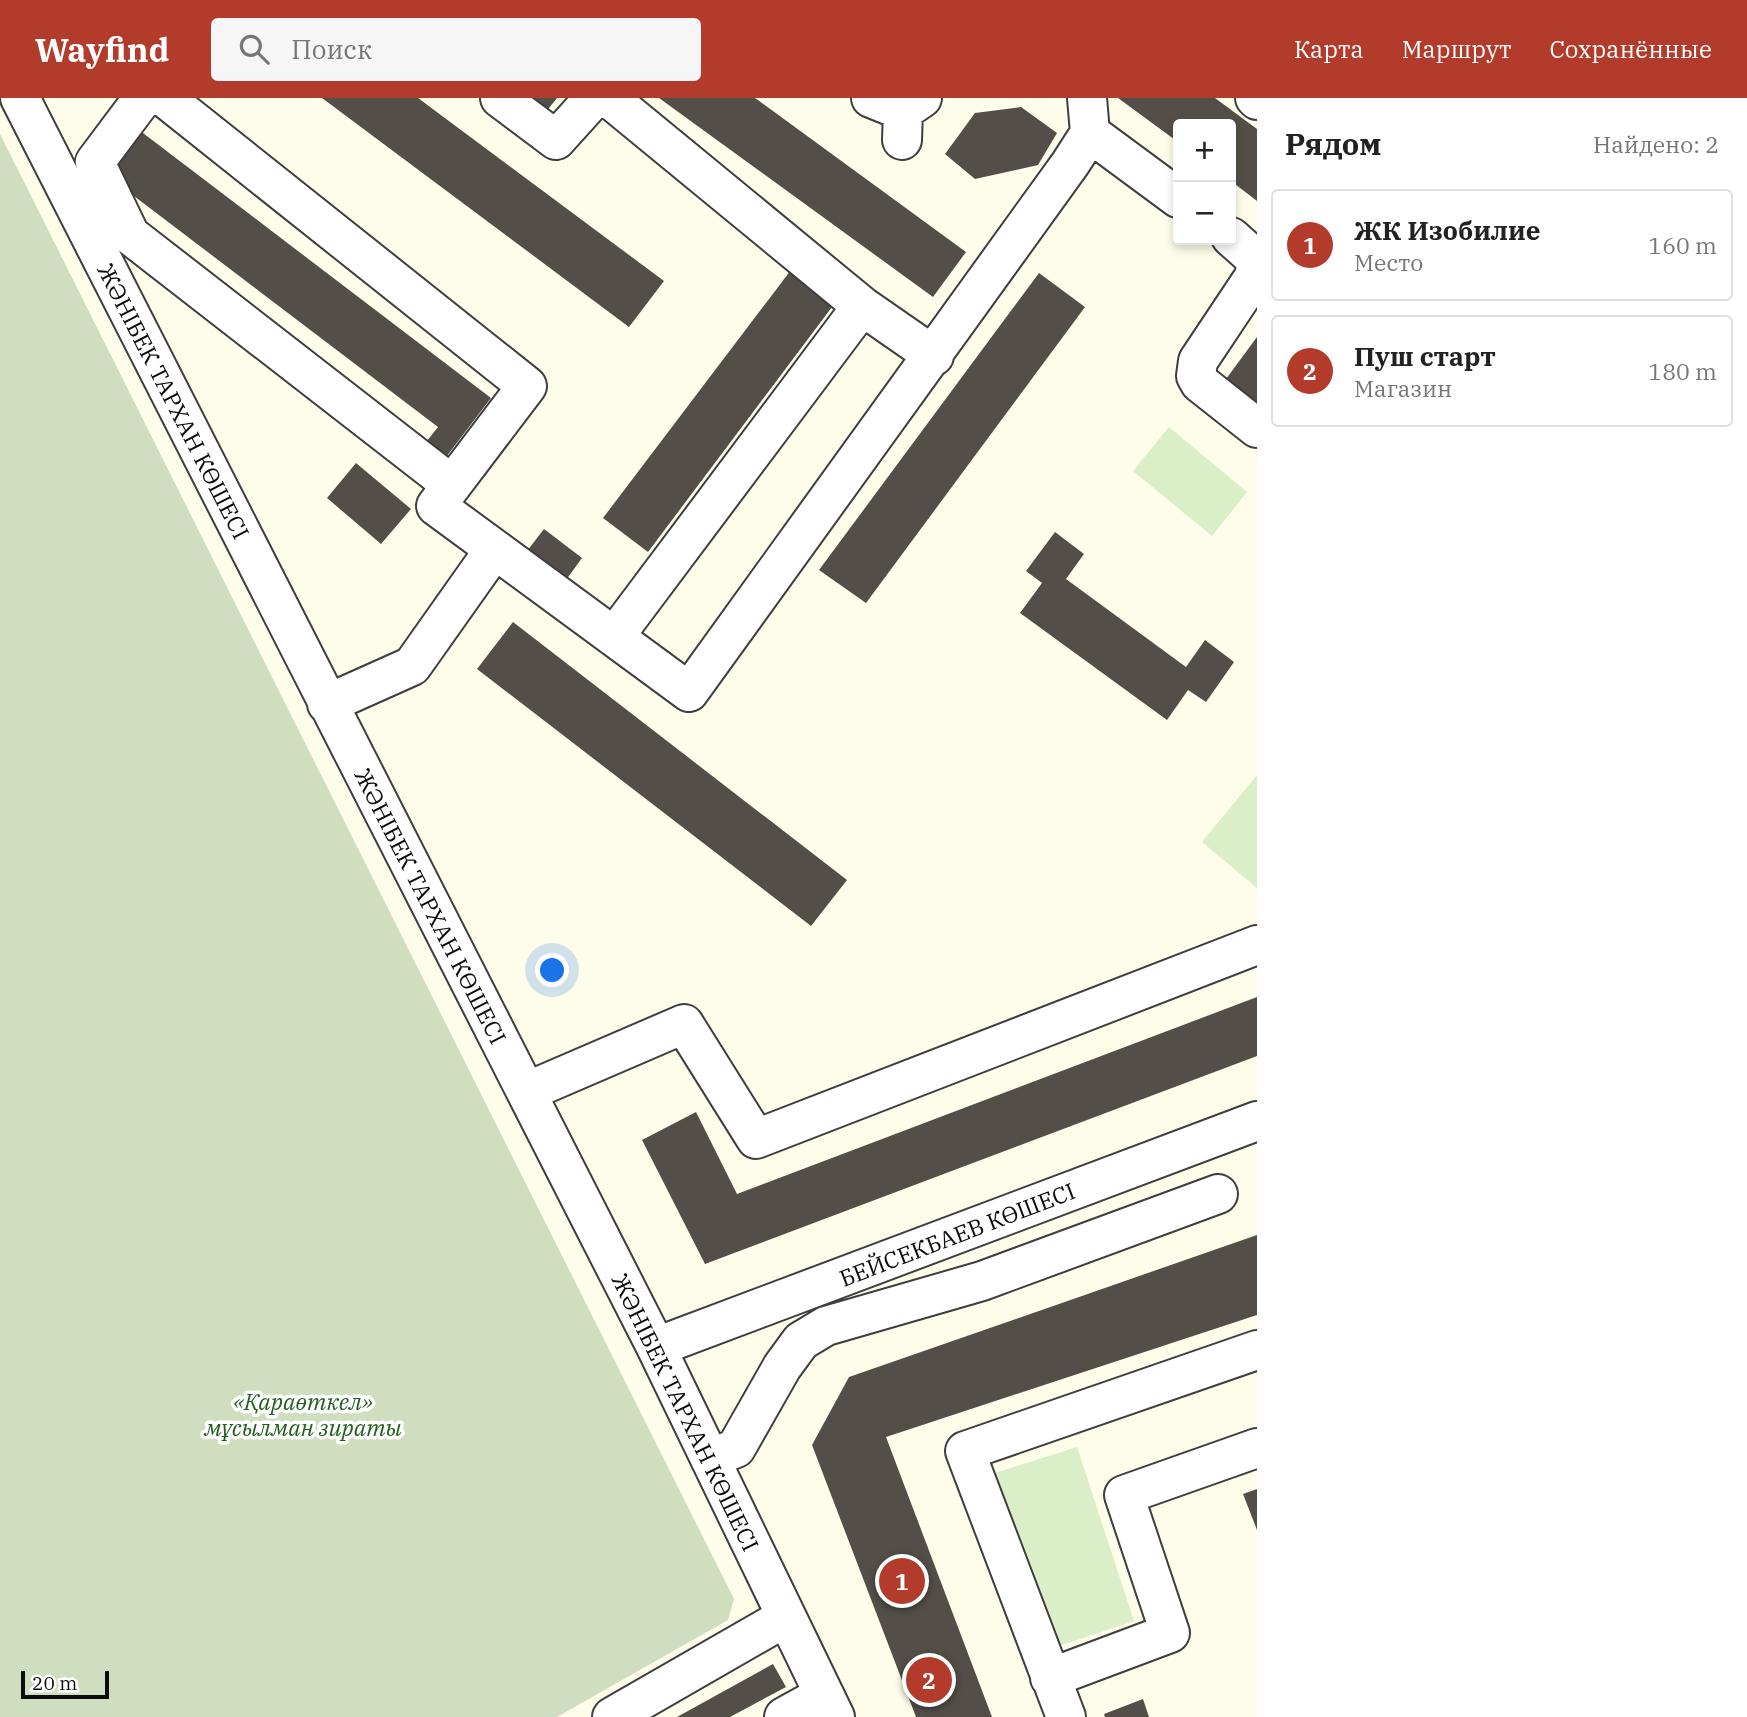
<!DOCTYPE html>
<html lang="ru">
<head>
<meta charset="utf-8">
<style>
	:root { --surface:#fff; --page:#f6f6f6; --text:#222; --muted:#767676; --line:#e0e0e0; --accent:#b33b2b }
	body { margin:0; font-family:"IBM Plex Serif",serif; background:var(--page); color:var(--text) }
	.controls { position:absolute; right:21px; top:21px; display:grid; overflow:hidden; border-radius:7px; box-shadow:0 4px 10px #0003 }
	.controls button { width:63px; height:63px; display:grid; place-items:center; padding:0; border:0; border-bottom:2px solid var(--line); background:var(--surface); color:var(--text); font:35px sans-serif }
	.scale { position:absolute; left:21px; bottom:18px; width:88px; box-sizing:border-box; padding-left:7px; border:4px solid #0b0b0b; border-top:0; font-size:19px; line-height:24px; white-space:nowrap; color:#0b0b0b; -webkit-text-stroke:5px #fff; paint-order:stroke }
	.you { position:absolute; left:553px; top:873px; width:24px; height:24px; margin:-18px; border:5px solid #fff; border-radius:50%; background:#1a73e8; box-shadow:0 0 0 10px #1a73e833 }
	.badge { display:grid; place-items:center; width:46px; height:46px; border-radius:50%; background:var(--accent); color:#fff; font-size:23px; font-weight:700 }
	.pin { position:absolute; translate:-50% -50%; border:4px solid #fff; box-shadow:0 2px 7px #0006 }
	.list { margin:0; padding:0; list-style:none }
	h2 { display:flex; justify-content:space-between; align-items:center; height:91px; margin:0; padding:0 28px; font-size:30px }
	h2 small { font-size:23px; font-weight:400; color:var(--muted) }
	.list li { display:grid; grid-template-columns:46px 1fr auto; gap:21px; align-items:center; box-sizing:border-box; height:112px; margin:0 14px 14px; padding:0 14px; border:2px solid var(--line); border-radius:7px }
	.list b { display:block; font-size:26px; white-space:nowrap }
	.list p { margin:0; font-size:23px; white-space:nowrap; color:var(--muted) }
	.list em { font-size:23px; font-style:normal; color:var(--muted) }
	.icon { flex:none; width:38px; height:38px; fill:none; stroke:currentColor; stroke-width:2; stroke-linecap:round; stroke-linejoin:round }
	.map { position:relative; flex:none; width:1257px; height:1619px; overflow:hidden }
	header { display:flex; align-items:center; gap:42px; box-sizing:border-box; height:98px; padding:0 35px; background:var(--accent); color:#fff }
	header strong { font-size:33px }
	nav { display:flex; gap:38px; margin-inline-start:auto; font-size:24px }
	.search { width:490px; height:63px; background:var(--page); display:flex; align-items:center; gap:18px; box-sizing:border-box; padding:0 24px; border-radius:7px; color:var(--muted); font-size:26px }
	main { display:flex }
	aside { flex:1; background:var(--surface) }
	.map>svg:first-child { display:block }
	.cemetery { fill:#cedebe }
	.pitch { fill:#daeec8 }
	.building { fill:#534e48 }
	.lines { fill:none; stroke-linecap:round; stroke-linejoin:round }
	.minor-casing { stroke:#3e3e3e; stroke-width:42 }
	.minor { stroke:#fff; stroke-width:38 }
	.labels { text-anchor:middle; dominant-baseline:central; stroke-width:7; stroke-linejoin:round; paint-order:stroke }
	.street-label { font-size:23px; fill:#0b0b0b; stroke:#fff }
	.park-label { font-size:23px; font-style:italic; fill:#225f1f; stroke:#fff }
</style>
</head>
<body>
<header>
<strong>Wayfind</strong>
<div class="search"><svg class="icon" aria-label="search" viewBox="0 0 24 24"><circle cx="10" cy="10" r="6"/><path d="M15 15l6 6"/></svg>Поиск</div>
<nav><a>Карта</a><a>Маршрут</a><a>Сохранённые</a></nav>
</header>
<main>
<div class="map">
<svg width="1257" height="1619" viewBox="0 0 1257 1619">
	<rect width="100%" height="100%" fill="#fefdea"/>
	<!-- cemetery -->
	<path class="cemetery" d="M 0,36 L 734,1501 L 728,1522 L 557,1619 L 0,1619 Z"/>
	<!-- pitch -->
	<path class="pitch" d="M 1169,329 L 1247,394 L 1212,438 L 1133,373 Z
		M 1257,677 L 1257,790 L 1202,744 Z
		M 1077,1349 L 1134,1523 L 1053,1550 L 995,1375 Z"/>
	<!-- building -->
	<path class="building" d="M 322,0 L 418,0 L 664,183 L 629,229 Z
		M 526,0 L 557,0 L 545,15 Z
		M 659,0 L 755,0 L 966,154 L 933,199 Z
		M 1118,0 L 1215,0 L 1257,31 L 1257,103 L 1231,83 L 1231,26 L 1178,26 L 1178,44 Z
		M 1021,9 L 1057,35 L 1038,67 L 975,81 L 945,56 L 975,15 Z
		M 139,32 L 491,300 L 443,363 L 423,348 L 438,329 L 105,76 Z
		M 791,172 L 835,205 L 648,454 L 603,420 Z
		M 1039,175 L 1085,209 L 866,505 L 819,472 Z
		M 1257,239 L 1257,304 L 1226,281 Z
		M 356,365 L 411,411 L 381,446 L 327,400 Z
		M 544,431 L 582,460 L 566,482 L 527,453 Z
		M 1055,434 L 1084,456 L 1066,481 L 1186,569 L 1205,542 L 1234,564 L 1206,604 L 1188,592 L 1167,622 L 1020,515 L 1042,485 L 1026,473 Z
		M 513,524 L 847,782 L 811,828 L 477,571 Z
		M 1257,899 L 1257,958 L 705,1166 L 642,1042 L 696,1014 L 737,1096 Z
		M 1257,1137 L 1257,1217 L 886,1339 L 992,1619 L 916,1619 L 812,1347 L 849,1279 Z
		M 1257,1391 L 1257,1432 L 1243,1396 Z
		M 773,1566 L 786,1589 L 730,1619 L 677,1619 Z
		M 1143,1601 L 1149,1619 L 1105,1619 L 1104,1616 Z"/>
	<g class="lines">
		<defs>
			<path id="minor" d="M 20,0 L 656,1249 L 835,1619
				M 143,0 L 95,64 L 130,137 L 452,387
				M 165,0 L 527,288 L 436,408 L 689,594 L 1070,66 L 1090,35 L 1087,0
				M 500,0 L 556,42 L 594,0
				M 609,0 L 862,208 L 934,258
				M 871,0 L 903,13
				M 1255,0 L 1257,2
				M 1090,35 L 1178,100
				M 902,42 L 903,13 L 922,0
				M 1231,139 L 1257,162
				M 1257,163 L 1254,179 L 1198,263 L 1196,278 L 1200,285 L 1257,330
				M 614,539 L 862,208
				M 327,606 L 412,568 L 494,452
				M 526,994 L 684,926 L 756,1041 L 1257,847
				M 656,1249 L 1257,1023
				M 710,1361 L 736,1350 L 782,1269 L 801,1243 L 826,1228 L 982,1183 L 1218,1096
				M 1050,1580 L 1170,1535 L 1124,1397 L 1257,1350
				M 612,1619 L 786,1519
				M 784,1619 L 824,1597
				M 1066,1619 L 965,1353 L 1257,1252"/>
		</defs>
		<!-- minor casing -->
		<use href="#minor" class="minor-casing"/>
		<!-- minor -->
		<use href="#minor" class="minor"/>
	</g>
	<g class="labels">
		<!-- street labels -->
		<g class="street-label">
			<text transform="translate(174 303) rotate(63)">ЖӘНІБЕК ТАРХАН КӨШЕСІ</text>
			<text transform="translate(431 808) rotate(63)">ЖӘНІБЕК ТАРХАН КӨШЕСІ</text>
			<text transform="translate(957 1136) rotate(-21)">БЕЙСЕКБАЕВ КӨШЕСІ</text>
			<text transform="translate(686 1314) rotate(64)">ЖӘНІБЕК ТАРХАН КӨШЕСІ</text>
		</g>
		<!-- park labels -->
		<g class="park-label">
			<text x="303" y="1303">«Қараөткел»<tspan x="303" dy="26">мұсылман зираты</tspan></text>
		</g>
	</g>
</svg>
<div class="controls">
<button>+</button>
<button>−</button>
</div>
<div class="scale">20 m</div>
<div class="you"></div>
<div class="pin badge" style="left:902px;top:1483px">1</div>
<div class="pin badge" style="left:929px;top:1582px">2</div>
</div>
<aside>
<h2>Рядом<small>Найдено: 2</small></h2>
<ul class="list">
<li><span class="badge">1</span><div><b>ЖК Изобилие</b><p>Место</p></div><em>160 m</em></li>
<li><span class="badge">2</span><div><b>Пуш старт</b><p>Магазин</p></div><em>180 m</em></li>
</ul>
</aside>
</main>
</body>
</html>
